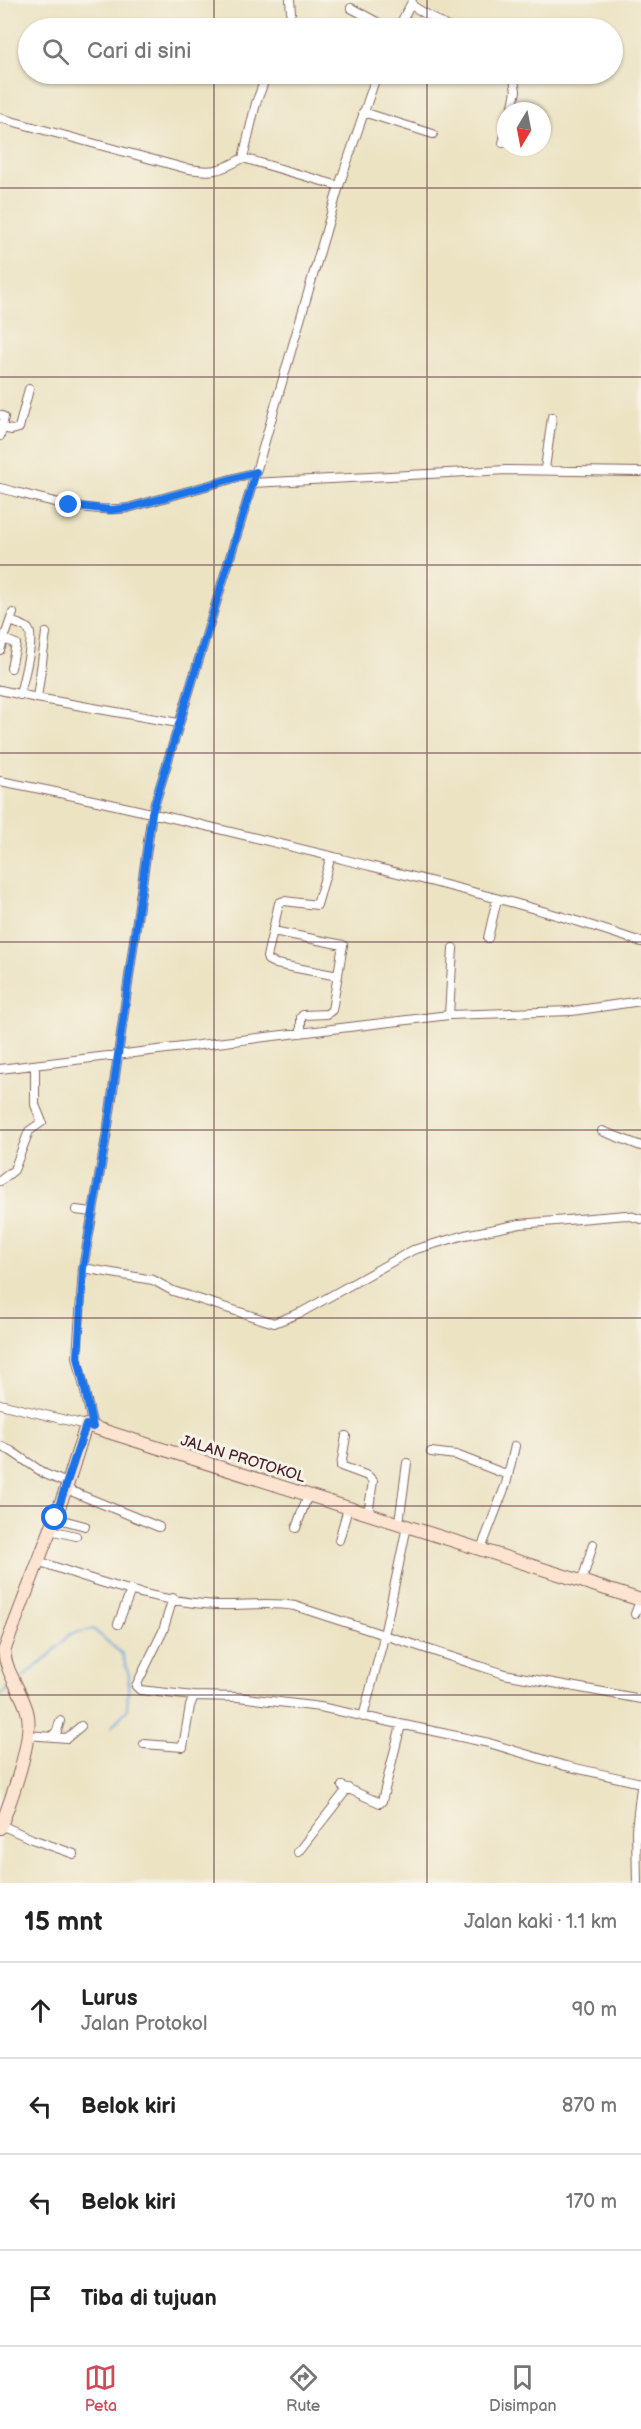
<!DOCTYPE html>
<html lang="id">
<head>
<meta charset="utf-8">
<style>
	:root { --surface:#fff; --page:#f2f2f2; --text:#222; --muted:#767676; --line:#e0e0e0; --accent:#d1495b }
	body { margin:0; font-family:"Balsamiq Sans",sans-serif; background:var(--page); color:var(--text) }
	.compass { position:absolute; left:497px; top:102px; width:54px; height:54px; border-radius:50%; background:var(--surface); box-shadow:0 2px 4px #0004; rotate:190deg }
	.stop { position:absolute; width:18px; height:18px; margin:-14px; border:4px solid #1a73e8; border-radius:50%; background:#fff }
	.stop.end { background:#1a73e8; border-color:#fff; box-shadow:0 2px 6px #0008 }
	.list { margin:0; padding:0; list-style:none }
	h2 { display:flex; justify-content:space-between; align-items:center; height:78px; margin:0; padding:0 24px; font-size:26px }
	h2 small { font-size:20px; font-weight:400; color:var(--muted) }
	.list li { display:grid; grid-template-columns:39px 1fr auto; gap:18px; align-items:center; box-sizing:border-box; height:96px; padding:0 24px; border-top:2px solid var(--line) }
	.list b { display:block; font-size:22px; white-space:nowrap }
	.list p { margin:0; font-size:20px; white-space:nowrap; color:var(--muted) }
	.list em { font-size:20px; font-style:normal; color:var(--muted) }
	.icon { flex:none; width:33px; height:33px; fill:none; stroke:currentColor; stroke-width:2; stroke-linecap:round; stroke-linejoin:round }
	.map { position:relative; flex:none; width:641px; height:1883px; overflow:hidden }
	.search { position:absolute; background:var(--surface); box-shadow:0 2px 4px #0004; left:18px; right:18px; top:18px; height:66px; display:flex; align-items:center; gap:15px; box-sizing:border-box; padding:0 21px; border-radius:33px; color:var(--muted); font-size:22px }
	.sheet { height:462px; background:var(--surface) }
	nav { display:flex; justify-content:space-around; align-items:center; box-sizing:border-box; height:84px; border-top:2px solid var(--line); background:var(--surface); font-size:16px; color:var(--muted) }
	nav a { display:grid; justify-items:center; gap:3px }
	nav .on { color:var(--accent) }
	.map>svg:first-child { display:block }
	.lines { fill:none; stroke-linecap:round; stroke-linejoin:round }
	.stream { stroke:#6da7dd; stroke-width:2 }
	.street-casing { stroke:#836460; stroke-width:10 }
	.secondary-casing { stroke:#836460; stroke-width:14 }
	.street { stroke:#fff; stroke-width:8 }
	.secondary { stroke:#fde4d1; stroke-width:12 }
	.route { stroke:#1a73e8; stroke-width:8 }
	.grid { fill:none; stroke:#4a1f2b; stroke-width:1.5; stroke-opacity:0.55 }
	.labels { text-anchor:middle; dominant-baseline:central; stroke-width:6; stroke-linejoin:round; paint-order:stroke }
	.street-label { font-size:15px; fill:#4a1f2b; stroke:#f7f3e8 }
</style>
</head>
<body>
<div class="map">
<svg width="641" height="1883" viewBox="0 0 641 1883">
	<rect width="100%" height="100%" fill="#f7f3e8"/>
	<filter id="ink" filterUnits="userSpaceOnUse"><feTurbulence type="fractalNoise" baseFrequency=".0167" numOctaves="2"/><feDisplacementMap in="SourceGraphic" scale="12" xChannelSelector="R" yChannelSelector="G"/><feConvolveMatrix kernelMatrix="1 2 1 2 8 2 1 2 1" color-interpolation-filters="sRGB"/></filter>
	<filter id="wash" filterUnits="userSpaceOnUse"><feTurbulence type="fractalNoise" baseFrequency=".008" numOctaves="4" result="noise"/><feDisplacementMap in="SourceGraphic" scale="24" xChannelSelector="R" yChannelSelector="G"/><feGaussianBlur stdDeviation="1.35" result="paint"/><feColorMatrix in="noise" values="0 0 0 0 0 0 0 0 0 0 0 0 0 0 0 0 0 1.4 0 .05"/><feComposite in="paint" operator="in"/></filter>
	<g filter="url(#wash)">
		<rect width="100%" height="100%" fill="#ece3c3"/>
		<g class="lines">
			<!-- stream -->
			<path class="stream" d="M 0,1516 L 0,1521
				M 18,1681 L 46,1659 L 70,1634 L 93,1629 L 122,1654 L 129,1676 L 127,1710 L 111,1727
				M 0,1696 L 11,1687"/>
		</g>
	</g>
	<g filter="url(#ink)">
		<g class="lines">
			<defs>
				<path id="street" d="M 411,5 L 449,28
					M 351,8 L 388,28
					M 286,28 L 291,12 L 290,0
					M 398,28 L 412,2
					M 512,111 L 516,91 L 513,74
					M 363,112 L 433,134
					M 0,118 L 184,168 C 211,173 219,172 243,158 L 339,186
					M 503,143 L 506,131
					M 243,158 L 256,103 L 267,74
					M 0,415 L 4,417 L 2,428
					M 0,436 L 2,428 L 12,430 L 19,428 L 29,389
					M 545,469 L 552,417
					M 252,483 L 507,470 L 641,472
					M 0,488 C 41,498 86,514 128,508 L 256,472
					M 11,621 C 16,624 24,625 28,629 C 36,636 22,683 20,695
					M 4,639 L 16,644 L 11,668
					M 0,650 L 13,613
					M 0,690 L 37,698 L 178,723
					M 37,698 L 46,633
					M 0,781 C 115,803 228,831 342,859 C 442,884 543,908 641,942
					M 331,856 L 317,905 L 284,901 L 279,903 L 267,957 L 268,960 L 276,964 L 338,976
					M 273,931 L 343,945 L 332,1010 L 327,1014 L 303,1015 L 301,1017 L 301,1033
					M 488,938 L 497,899
					M 449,1015 L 453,948
					M 0,1069 L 449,1015 L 572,1011 L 641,1001
					M 602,1131 L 641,1146
					M 0,1181 L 14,1170 L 29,1131 L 42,1122 L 35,1105 L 35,1065
					M 76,1210 L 92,1212
					M 83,1268 L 153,1280 L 173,1291 L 274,1323 L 302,1312 L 413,1250 L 465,1235 L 520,1224 L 626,1215 L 641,1219
					M 0,1404 L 86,1425
					M 93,1427 L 77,1357 L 83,1268 L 108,1126 L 152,813 L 256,472 L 339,186 L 377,74
					M 346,1436 L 341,1466 L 368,1476 L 373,1481 L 368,1514
					M 0,1446 L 11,1451 L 45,1474 L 67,1483
					M 431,1452 L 456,1455 L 508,1475
					M 66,1489 L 159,1527
					M 55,1518 L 85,1526
					M 399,1523 L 407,1463
					M 296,1528 L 308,1495
					M 50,1530 L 76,1536
					M 339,1540 L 348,1508
					M 481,1549 L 506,1484 L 515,1446
					M 38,1561 C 94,1581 158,1602 217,1605 C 243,1606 269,1601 295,1606 L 504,1674 L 641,1699
					M 582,1581 L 593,1544
					M 173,1598 L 163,1631 L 136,1686 L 140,1690 L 194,1696
					M 635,1614 L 641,1599
					M 118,1624 L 131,1590
					M 363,1717 L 382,1645 L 407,1526
					M 27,1735 L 67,1738 L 81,1726
					M 52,1736 L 57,1731 L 60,1721
					M 144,1744 L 183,1747 L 190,1706 L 194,1696 L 238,1697 L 320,1707 L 489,1743 L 562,1765 L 641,1783
					M 342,1786 L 380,1803 L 382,1801 L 401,1725
					M 1,1825 L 32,1839 L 74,1854
					M 298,1852 L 348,1788
					M 637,1883 L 636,1830 L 641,1787"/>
				<path id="secondary" d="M 0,1828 C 10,1803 35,1736 27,1711 C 21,1690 6,1673 4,1651 L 66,1489 L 86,1425 L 641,1600"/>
			</defs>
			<!-- street casing -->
			<use href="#street" class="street-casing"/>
			<!-- secondary casing -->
			<use href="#secondary" class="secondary-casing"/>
			<!-- street -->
			<use href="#street" class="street"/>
			<!-- secondary -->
			<use href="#secondary" class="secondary"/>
		</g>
	</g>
	<g class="lines" filter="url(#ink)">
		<!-- route -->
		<path class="route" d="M 55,1518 L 86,1425 L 93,1427 L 78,1357 L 83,1268 L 108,1126 L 152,813 L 256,472 L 128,508 L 111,510 L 69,505"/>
	</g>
	<!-- grid -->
	<path class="grid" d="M 214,0 L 214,28M 427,0 L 427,28M 214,74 L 214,1883M 427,74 L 427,1883M 0,188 L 641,188M 0,377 L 641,377M 0,565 L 641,565M 0,753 L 641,753M 0,942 L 641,942M 0,1130 L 641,1130M 0,1318 L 641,1318M 0,1506 L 641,1506M 0,1695 L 641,1695"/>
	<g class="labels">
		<!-- street labels -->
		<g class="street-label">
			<text transform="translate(243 1459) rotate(17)">JALAN PROTOKOL</text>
		</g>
	</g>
</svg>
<svg class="compass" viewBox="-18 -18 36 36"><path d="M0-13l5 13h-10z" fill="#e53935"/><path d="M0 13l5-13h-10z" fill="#767676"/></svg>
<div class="stop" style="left:55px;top:1518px"></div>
<div class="stop end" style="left:69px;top:505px"></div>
<div class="search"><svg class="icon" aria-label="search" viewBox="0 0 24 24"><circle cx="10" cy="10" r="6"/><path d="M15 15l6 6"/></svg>Cari di sini</div>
</div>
<section class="sheet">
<h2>15 mnt<small>Jalan kaki · 1.1 km</small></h2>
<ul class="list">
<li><svg class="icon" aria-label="ahead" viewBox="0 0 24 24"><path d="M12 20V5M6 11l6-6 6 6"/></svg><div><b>Lurus</b><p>Jalan Protokol</p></div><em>90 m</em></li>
<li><svg class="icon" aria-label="left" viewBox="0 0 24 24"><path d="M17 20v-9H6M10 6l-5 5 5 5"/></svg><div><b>Belok kiri</b></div><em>870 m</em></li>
<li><svg class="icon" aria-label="left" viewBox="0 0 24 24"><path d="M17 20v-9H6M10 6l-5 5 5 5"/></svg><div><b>Belok kiri</b></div><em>170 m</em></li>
<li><svg class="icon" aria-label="arrive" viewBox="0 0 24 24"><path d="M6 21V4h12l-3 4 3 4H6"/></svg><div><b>Tiba di tujuan</b></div></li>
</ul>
</section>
<nav>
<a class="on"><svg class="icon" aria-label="map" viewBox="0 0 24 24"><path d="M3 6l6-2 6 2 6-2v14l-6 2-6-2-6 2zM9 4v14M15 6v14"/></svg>Peta</a>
<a><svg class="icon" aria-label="directions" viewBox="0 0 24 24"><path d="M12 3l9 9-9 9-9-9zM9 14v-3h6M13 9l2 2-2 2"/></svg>Rute</a>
<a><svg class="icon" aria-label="saved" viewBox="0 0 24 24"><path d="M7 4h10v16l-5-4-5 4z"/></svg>Disimpan</a>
</nav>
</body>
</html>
